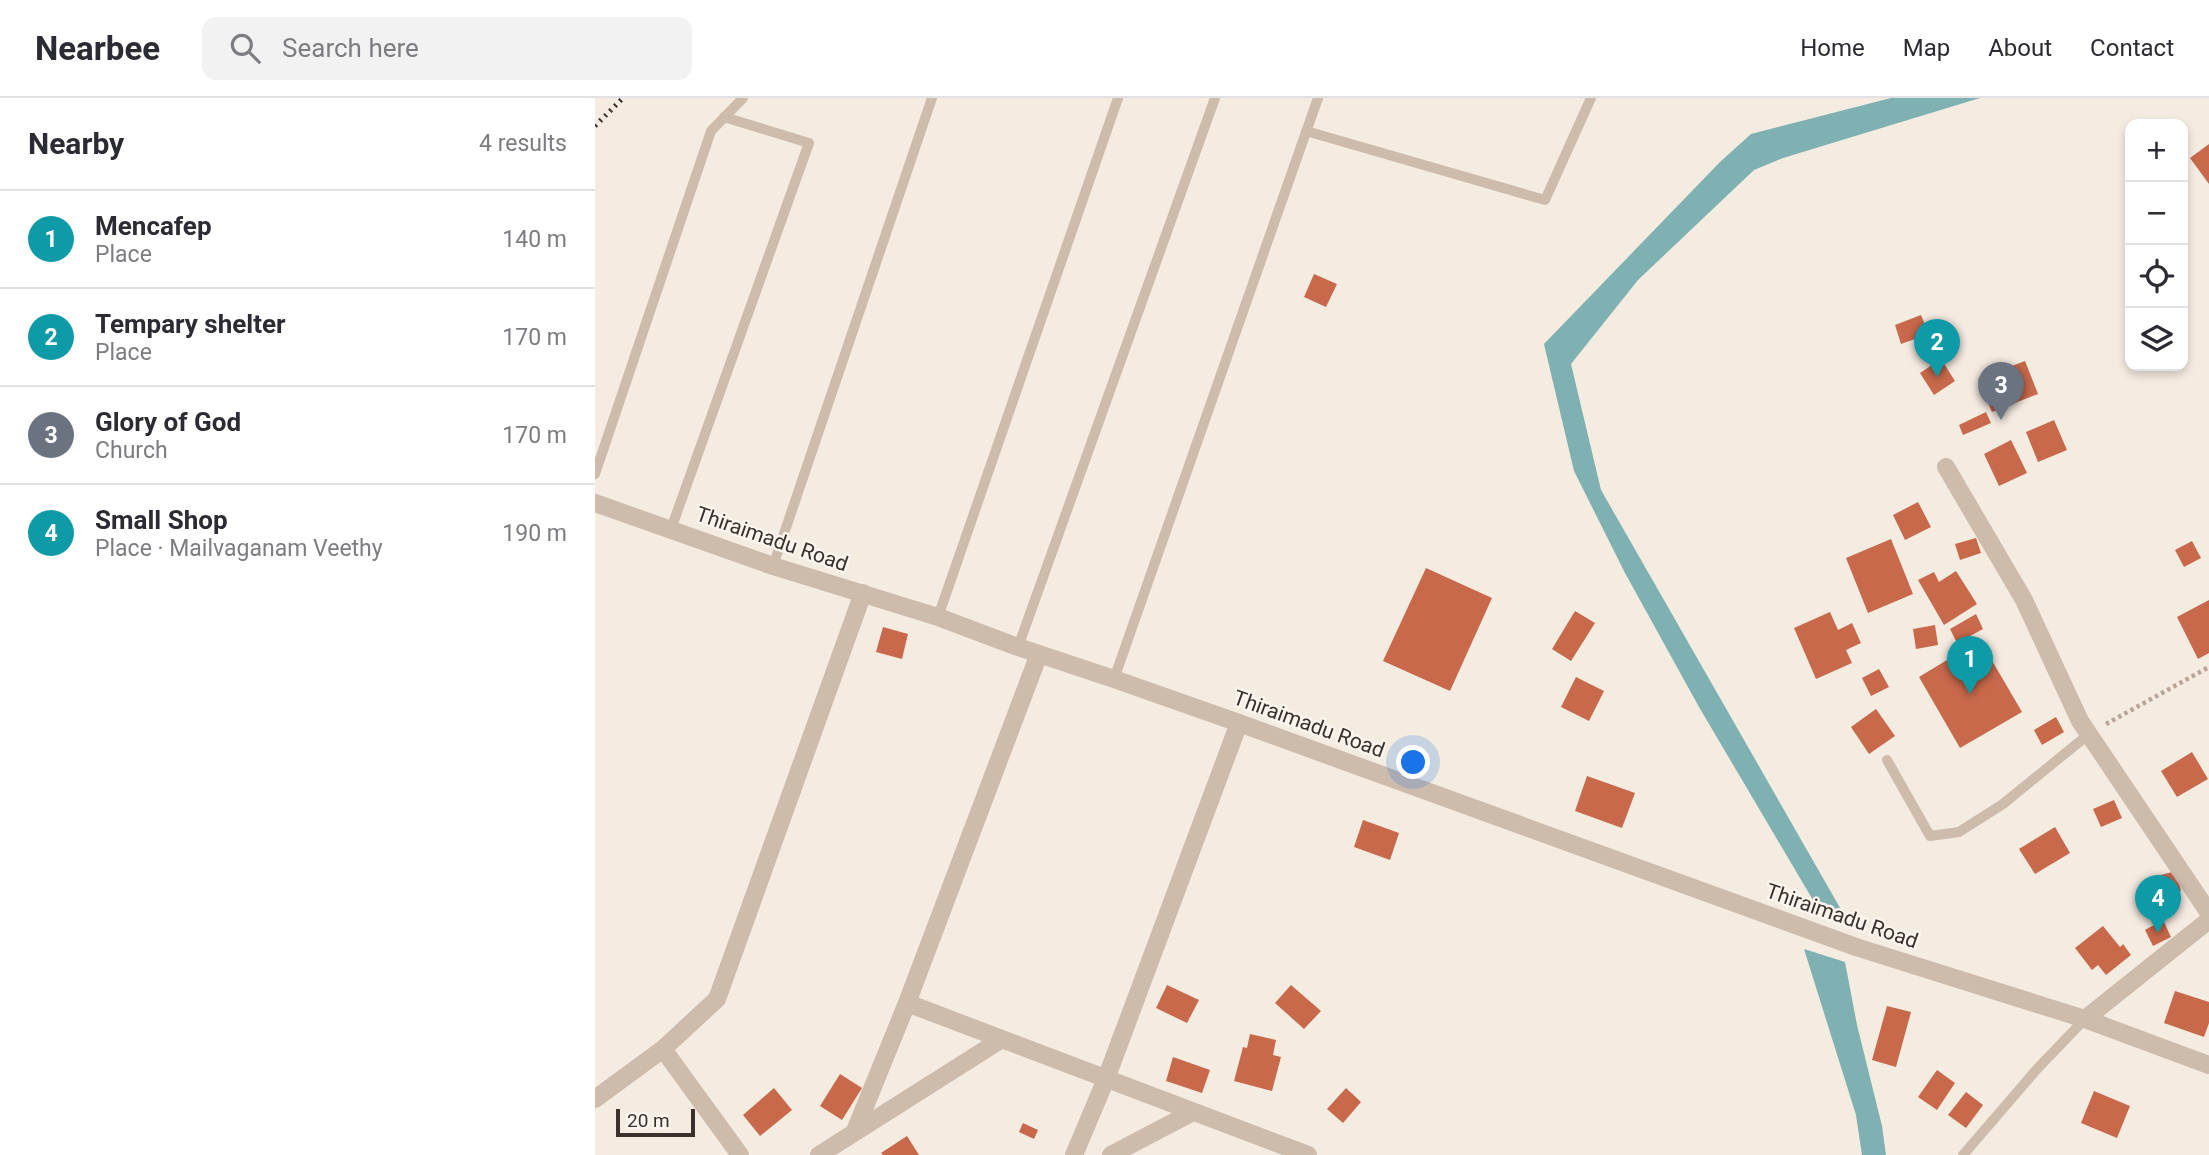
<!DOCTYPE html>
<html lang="en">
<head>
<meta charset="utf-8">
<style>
	:root { --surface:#fff; --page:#f2f2f3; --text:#2b2b33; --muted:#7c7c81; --line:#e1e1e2; --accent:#0b8043 }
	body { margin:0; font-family:Roboto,sans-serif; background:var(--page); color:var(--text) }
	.controls { position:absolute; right:21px; top:21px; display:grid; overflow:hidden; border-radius:14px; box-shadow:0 4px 10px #0003 }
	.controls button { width:63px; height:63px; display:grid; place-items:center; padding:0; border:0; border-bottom:2px solid var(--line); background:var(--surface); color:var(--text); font:35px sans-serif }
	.scale { position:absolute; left:21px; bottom:18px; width:79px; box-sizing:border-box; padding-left:7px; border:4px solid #3b302b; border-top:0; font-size:19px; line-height:24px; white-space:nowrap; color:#3b302b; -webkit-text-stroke:5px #fbf5ee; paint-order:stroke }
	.you { position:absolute; left:819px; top:665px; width:24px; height:24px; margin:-18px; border:5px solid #fff; border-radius:50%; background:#1a73e8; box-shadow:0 0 0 10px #1a73e833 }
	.badge { display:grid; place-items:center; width:46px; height:46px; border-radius:50%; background:var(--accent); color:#fff; font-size:23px; font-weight:700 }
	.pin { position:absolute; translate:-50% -58px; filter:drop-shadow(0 2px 4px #0008) }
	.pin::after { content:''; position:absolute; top:37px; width:24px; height:21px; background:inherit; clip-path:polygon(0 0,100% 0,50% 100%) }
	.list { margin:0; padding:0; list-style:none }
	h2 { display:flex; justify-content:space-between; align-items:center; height:91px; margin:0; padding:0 28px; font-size:30px }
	h2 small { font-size:23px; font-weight:400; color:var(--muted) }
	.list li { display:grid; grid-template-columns:46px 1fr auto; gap:21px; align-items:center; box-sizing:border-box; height:98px; padding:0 28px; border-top:2px solid var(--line) }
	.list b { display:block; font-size:26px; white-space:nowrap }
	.list p { margin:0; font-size:23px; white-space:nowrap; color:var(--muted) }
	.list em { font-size:23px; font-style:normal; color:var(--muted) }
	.icon { flex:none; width:38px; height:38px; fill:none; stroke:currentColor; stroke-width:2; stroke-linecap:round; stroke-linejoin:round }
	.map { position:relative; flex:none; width:1614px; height:1057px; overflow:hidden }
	header { display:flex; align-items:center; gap:42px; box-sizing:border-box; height:98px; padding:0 35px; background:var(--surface); border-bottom:2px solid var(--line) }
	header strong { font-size:33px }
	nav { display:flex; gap:38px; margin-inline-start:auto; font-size:24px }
	.search { width:490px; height:63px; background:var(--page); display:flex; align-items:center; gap:18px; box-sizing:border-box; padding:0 24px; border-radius:14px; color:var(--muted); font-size:26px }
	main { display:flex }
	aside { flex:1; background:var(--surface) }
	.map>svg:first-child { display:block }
	.water { fill:#7fb0b2 }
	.building { fill:#c8694b }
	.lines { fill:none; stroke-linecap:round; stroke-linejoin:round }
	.path { stroke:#b9a596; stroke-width:4.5; stroke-dasharray:3.5 3.5; stroke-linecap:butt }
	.service { stroke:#cdbbac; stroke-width:10 }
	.minor { stroke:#cdbbac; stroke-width:18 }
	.rail { stroke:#3b302b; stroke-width:5; stroke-dasharray:2 5; stroke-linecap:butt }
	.labels { text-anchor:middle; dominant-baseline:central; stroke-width:5; stroke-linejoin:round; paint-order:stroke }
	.street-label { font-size:21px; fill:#3b302b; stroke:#fbf5ee }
</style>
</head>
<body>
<header>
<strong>Nearbee</strong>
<div class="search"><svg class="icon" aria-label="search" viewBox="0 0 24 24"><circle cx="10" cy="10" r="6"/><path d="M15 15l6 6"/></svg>Search here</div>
<nav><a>Home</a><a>Map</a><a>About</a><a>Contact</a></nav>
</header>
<main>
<aside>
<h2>Nearby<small>4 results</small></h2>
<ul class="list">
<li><span class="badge" style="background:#0f9aa8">1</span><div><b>Mencafep</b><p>Place</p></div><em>140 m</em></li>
<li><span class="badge" style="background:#0f9aa8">2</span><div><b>Tempary shelter</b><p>Place</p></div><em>170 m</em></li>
<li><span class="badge" style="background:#6b7280">3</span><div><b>Glory of God</b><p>Church</p></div><em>170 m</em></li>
<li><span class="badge" style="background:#0f9aa8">4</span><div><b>Small Shop</b><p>Place · Mailvaganam Veethy</p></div><em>190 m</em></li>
</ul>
</aside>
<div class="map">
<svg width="1614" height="1057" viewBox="0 0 1614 1057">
	<rect width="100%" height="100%" fill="#f4ebe1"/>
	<!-- water -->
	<path class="water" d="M 1296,0 L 1385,0 L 1188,60 L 1159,72 L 1043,182 L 976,266 L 1006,392 L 1256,829 L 1225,814 L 1104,609 L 1030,475 L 979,373 L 949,246 L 1125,64 L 1156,36 Z
		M 1209,851 L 1250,864 L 1262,927 L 1287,1028 L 1291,1057 L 1267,1057 L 1261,1017 Z"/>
	<!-- building -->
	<path class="building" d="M 1614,46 L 1614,86 L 1595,60 Z
		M 719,176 L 742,186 L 731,209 L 709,199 Z
		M 1326,217 L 1334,236 L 1306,246 L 1300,227 Z
		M 1346,261 L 1360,283 L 1339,297 L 1325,275 Z
		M 1430,263 L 1443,296 L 1397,314 L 1383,281 Z
		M 1391,314 L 1396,325 L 1368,337 L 1364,327 Z
		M 1459,322 L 1472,352 L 1443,364 L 1431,334 Z
		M 1416,342 L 1432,375 L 1404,388 L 1389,356 Z
		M 1323,404 L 1336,429 L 1310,442 L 1298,417 Z
		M 1381,440 L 1386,455 L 1365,462 L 1360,446 Z
		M 1296,441 L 1318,496 L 1273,515 L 1251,460 Z
		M 1597,443 L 1606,460 L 1589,469 L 1580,452 Z
		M 831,470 L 897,500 L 855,593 L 788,563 Z
		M 1361,473 L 1382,506 L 1349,527 L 1323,482 L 1339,474 L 1344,484 Z
		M 1614,502 L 1614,555 L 1603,561 L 1582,519 Z
		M 980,513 L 1000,525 L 976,563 L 957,551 Z
		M 1235,514 L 1243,532 L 1257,525 L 1266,545 L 1251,552 L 1257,565 L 1221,581 L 1199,530 Z
		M 1381,516 L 1388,531 L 1362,545 L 1355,531 Z
		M 1340,527 L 1343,547 L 1321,551 L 1318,531 Z
		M 288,529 L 313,536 L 307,561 L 281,554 Z
		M 1385,542 L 1427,614 L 1365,650 L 1324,579 Z
		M 1284,571 L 1294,589 L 1276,598 L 1267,580 Z
		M 981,579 L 1009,593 L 994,623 L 966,609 Z
		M 1281,611 L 1300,638 L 1274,656 L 1256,629 Z
		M 1461,619 L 1469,634 L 1447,647 L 1439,632 Z
		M 1597,654 L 1613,681 L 1582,699 L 1566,673 Z
		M 992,678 L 1040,695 L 1027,730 L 980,713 Z
		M 1519,702 L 1527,720 L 1506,729 L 1498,711 Z
		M 768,722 L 804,735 L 795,762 L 759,749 Z
		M 1460,729 L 1475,755 L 1440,776 L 1424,751 Z
		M 1581,773 L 1586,793 L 1564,799 L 1558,779 Z
		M 1568,822 L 1576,839 L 1558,848 L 1550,832 Z
		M 1508,828 L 1525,849 L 1528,846 L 1536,857 L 1511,877 L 1503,867 L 1497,872 L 1480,850 Z
		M 572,887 L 604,902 L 592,925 L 561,910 Z
		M 696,887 L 726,913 L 709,931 L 680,905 Z
		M 1580,893 L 1614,904 L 1614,925 L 1609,939 L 1569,925 Z
		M 1292,908 L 1316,914 L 1301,969 L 1277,962 Z
		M 655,936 L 681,942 L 678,957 L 686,959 L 677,993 L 639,983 L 648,949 L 652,950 Z
		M 578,959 L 615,972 L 607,995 L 571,983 Z
		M 1342,972 L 1360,985 L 1342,1012 L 1323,999 Z
		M 245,976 L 267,990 L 247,1022 L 225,1008 Z
		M 179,990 L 197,1012 L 165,1038 L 148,1017 Z
		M 751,990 L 766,1004 L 748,1025 L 732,1011 Z
		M 1499,993 L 1535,1008 L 1522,1040 L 1486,1025 Z
		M 1371,994 L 1388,1007 L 1371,1030 L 1353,1017 Z
		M 428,1025 L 443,1032 L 439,1041 L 424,1034 Z
		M 312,1038 L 324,1057 L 288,1057 L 286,1055 Z"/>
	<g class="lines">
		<!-- path -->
		<path class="path" d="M 1511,626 L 1614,569"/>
		<!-- service -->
		<path class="service" d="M 711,33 L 950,102 L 996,0
			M 0,376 L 116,33 L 148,0
			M 76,431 L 214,45 L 129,19
			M 178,468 L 337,0
			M 343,519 L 523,0
			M 423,549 L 620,0
			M 519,581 L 723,0
			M 1292,662 L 1335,738 L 1364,734 L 1408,706 L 1494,636
			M 1368,1057 L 1442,971 L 1490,921"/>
		<!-- minor -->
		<path class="minor" d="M 1351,369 L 1429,502 L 1485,623 L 1614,815
			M 0,405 L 178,468 L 343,519 L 423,549 L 519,581 L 644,625 L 1261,849 L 1490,921 L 1614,967
			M 312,905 L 713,1057
			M 1490,921 L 1614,822
			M 68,951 L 145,1057
			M 0,1001 L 68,951 L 122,901 L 268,495
			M 260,1033 L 312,905 L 444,556
			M 224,1057 L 407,941
			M 479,1057 L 511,981 L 644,625
			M 516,1057 L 598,1014"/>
		<!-- rail -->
		<path class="rail" d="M 0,28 L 28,0"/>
	</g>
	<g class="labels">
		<!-- street labels -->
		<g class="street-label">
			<text transform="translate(177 441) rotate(19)">Thiraimadu Road</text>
			<text transform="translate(714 626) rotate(20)">Thiraimadu Road</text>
			<text transform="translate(1247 818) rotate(19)">Thiraimadu Road</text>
		</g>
	</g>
</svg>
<div class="controls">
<button>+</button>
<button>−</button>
<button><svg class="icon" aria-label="locate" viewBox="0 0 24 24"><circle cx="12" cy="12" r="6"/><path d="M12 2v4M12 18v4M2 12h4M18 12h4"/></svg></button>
<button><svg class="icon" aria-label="layers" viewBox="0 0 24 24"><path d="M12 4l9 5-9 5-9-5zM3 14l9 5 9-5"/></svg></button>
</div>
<div class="scale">20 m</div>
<div class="you"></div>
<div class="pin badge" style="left:1375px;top:596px;background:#0f9aa8">1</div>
<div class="pin badge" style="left:1342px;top:279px;background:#0f9aa8">2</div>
<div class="pin badge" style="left:1406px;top:322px;background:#6b7280">3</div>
<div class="pin badge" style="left:1563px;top:835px;background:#0f9aa8">4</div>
</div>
</main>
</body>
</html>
